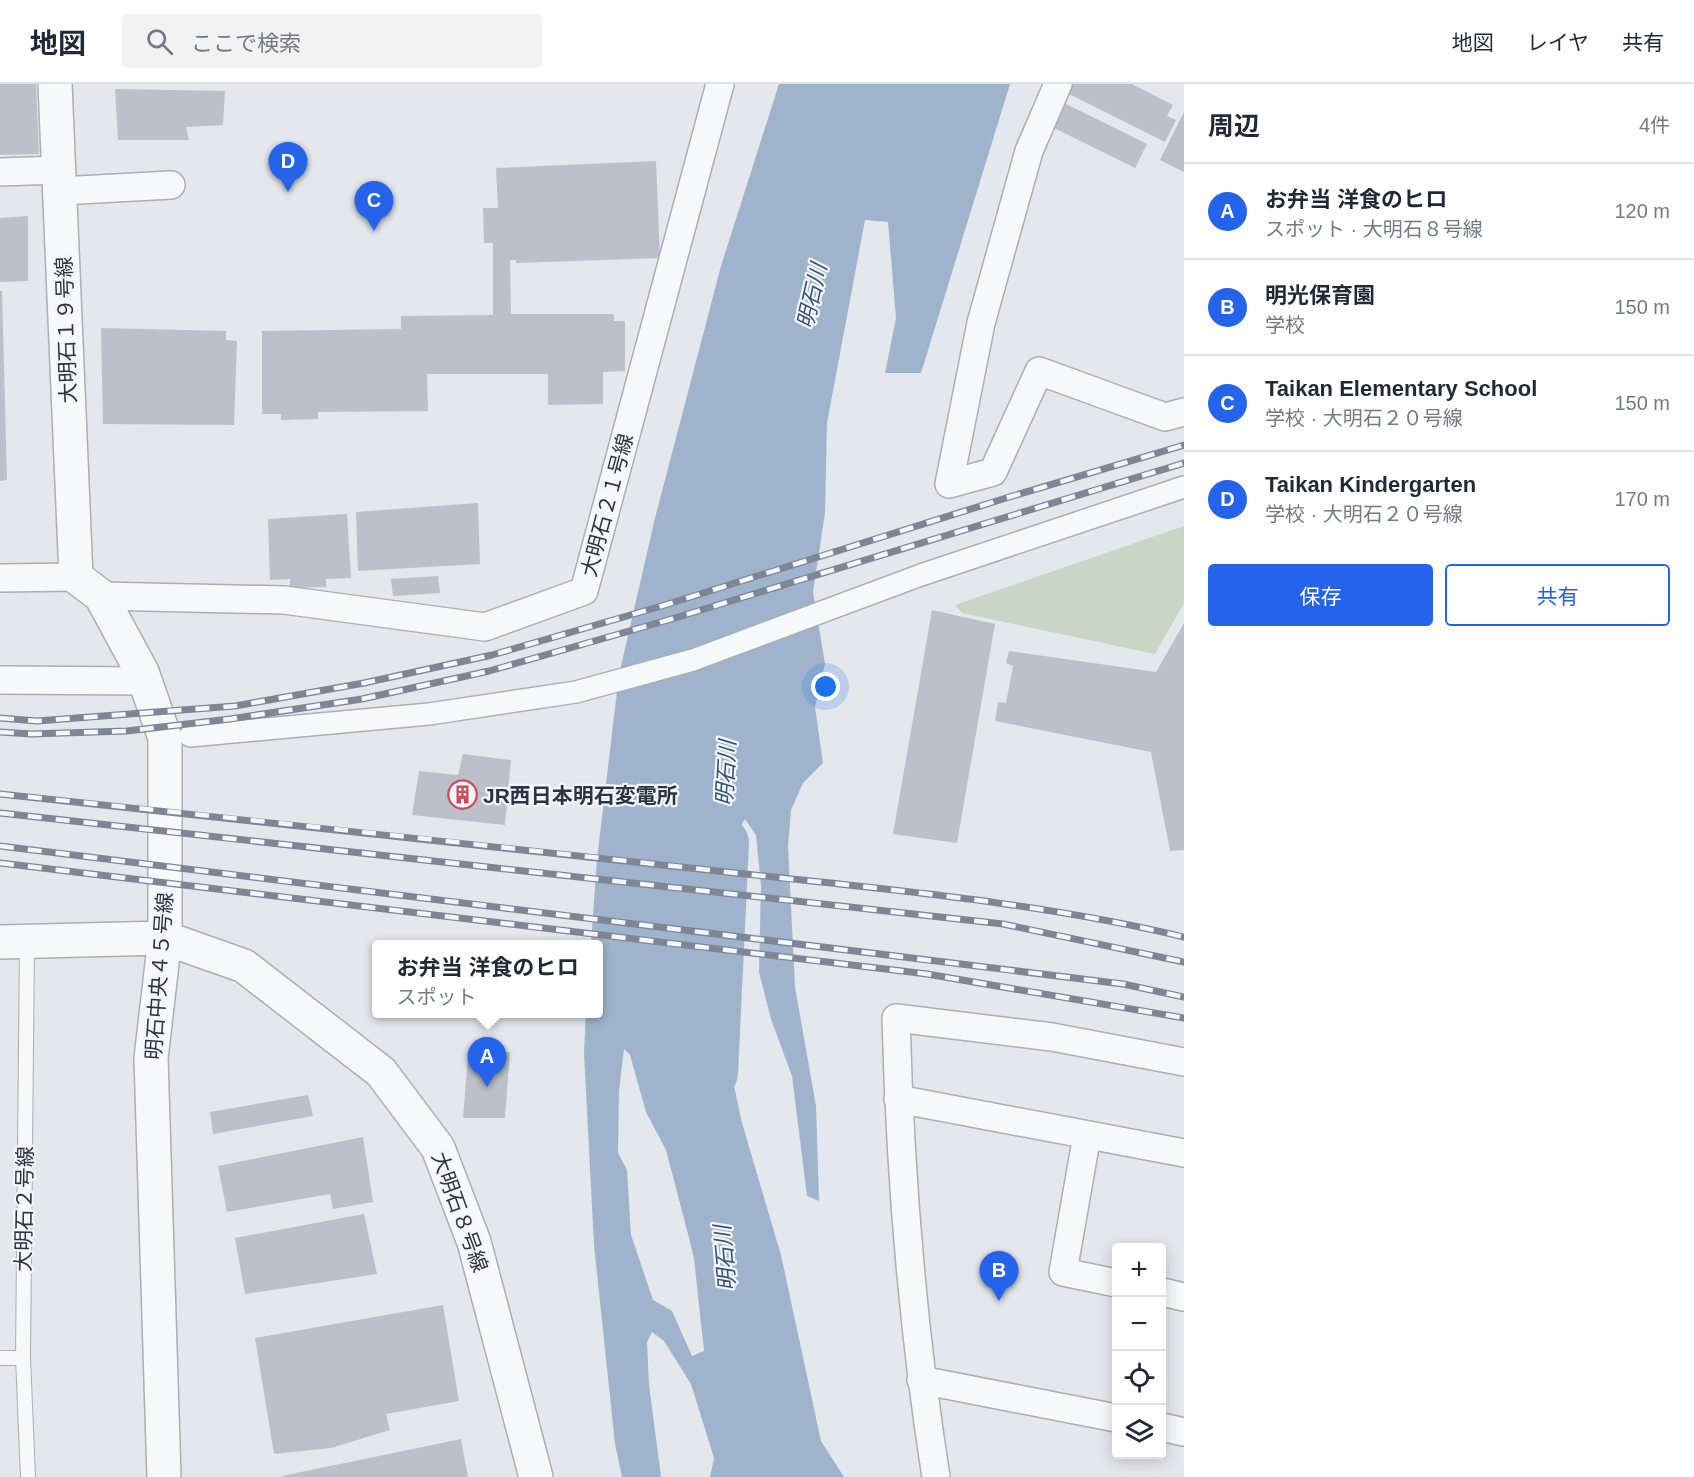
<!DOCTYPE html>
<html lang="ja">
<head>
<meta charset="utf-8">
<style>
	:root { --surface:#fff; --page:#f2f2f3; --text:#1f2937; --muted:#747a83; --line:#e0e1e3; --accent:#2563eb }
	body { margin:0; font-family:Helvetica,"Noto Sans JP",sans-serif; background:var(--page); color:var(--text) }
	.controls { position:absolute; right:18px; bottom:18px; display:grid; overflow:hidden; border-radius:6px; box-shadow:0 3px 15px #0003 }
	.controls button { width:54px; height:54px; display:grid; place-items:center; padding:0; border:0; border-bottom:2px solid var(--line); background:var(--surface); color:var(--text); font:30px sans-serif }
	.you { position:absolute; left:826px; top:603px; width:21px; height:21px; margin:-15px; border:4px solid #fff; border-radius:50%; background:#1a73e8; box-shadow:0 0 0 9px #1a73e833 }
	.badge { display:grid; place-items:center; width:39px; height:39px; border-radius:50%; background:var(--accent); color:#fff; font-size:20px; font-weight:700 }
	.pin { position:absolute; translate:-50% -50px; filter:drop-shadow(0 2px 3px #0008) }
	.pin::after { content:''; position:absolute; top:32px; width:21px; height:18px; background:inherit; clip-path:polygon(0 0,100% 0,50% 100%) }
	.popup { position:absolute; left:372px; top:856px; width:231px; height:78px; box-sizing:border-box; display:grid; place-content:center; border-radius:6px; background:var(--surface); filter:drop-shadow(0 2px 4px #0005); font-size:20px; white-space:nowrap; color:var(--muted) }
	.popup b { font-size:22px; color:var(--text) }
	.popup::after { content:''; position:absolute; left:50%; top:100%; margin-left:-12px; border:12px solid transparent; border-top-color:var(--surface) }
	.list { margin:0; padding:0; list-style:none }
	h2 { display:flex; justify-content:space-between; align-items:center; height:78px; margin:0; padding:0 24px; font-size:26px }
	h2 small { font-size:20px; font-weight:400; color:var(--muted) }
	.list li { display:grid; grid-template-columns:39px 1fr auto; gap:18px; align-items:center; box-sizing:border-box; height:96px; padding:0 24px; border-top:2px solid var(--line) }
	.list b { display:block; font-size:22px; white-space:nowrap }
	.list p { margin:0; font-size:20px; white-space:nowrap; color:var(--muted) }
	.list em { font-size:20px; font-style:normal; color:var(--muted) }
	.actions { display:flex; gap:12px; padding:18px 24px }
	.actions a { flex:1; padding:14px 0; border:2px solid var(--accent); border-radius:6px; text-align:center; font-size:21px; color:var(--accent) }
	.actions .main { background:var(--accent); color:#fff }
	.icon { flex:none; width:33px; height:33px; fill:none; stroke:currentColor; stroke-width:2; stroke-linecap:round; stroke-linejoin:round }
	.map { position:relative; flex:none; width:1184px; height:1393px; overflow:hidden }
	header { display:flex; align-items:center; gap:36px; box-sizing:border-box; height:84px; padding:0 30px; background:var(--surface); border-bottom:2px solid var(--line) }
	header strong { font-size:28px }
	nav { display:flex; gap:33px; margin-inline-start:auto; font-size:21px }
	.search { width:420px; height:54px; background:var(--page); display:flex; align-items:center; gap:15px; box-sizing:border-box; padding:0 21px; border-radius:6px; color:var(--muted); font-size:22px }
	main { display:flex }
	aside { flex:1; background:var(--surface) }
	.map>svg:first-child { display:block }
	.green { fill:#c9d6c5 }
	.water { fill:#9fb4cc; fill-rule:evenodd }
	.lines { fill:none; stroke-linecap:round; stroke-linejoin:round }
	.river { stroke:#9fb4cc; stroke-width:52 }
	.building { fill:#bbc0ca }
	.service-casing { stroke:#a9aeb7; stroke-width:16 }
	.pedestrian-casing { stroke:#a9aeb7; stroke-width:24 }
	.minor-casing { stroke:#a9aeb7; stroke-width:30 }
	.tertiary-casing { stroke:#a9aeb7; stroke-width:36 }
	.service { stroke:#f7f8fa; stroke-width:14 }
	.pedestrian { stroke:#f7f8fa; stroke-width:21 }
	.minor { stroke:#f7f8fa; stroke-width:27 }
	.tertiary { stroke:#f7f8fa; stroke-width:33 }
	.rail-casing { stroke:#7d8696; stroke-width:7 }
	.rail { stroke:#f4f6f9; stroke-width:4.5; stroke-dasharray:14; stroke-linecap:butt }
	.labels { text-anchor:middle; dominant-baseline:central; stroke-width:4.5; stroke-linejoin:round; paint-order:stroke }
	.street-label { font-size:21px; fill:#2b3445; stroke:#f4f6f9 }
	.poi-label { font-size:21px; font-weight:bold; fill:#2b3445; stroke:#f4f6f9; text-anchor:start }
	.water-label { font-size:22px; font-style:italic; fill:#34527a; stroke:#f4f6f9 }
</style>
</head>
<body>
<header>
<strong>地図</strong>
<div class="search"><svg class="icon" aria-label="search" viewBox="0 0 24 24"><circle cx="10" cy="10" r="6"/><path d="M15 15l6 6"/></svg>ここで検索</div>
<nav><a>地図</a><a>レイヤ</a><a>共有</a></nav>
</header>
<main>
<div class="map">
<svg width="1184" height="1393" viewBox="0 0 1184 1393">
	<rect width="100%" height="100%" fill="#e4e7ec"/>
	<!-- green -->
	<path class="green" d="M 1184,442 L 1184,519 L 1155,570 L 962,529 L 955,521 Z"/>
	<!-- water -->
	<path class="water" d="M 779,0 L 1010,0 L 921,289 L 885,289 L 896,234 L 888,138 L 865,136 L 827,339 L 825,429 L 813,508 L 825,580 L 815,623 L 823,679 L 803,699 L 791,726 L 788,762 L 795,903 L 816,1022 L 819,1117 L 807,1112 L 792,992 L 771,935 L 759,888 L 761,801 L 756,751 L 745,735 L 725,769 L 713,904 L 742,1039 L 781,1171 L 821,1357 L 844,1393 L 710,1393 L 714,1374 L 691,1300 L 664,1257 L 652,1248 L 647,1258 L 649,1301 L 661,1393 L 622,1393 L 615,1360 L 594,1161 L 584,969 L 586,930 L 598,930 L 598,860 L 591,860 L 597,775 L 619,591 L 655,434 L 721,182 ZM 624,965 L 630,971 L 646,1028 L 666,1066 L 688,1150 L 694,1174 L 704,1267 L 692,1272 L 672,1227 L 653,1216 L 631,1151 L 627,1086 L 618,1069 L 619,1007 Z"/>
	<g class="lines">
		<!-- river -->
		<path class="river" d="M 712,989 L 723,759"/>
	</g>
	<!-- building -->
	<path class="building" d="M 0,0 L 36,0 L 39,70 L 0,71 Z
		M 1069,0 L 1132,0 L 1173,21 L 1167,32 L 1176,36 L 1165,58 L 1065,8 Z
		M 115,5 L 225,7 L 223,41 L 186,43 L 189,56 L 118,56 Z
		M 1064,19 L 1147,60 L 1135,84 L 1052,43 Z
		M 1184,28 L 1184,88 L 1160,76 Z
		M 656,77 L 660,174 L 516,179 L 516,176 L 510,176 L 511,230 L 614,230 L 614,237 L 625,237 L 625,287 L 603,288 L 603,320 L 548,321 L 548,290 L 427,290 L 428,327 L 318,328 L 318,335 L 281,336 L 281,330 L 262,330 L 262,247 L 401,245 L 401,232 L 493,231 L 493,159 L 484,159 L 483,124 L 498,124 L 496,84 Z
		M 28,132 L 28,197 L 0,198 L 0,134 Z
		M 0,207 L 2,207 L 7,396 L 0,397 Z
		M 101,244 L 226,247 L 226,256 L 237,257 L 234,341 L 103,340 Z
		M 478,419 L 480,480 L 358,487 L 356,428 Z
		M 347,430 L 351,494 L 326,495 L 326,503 L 290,504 L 290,495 L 270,496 L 268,435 Z
		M 438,492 L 440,509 L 393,512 L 391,495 Z
		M 932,526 L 995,540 L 957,759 L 893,750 Z
		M 1184,539 L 1184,766 L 1170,767 L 1151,668 L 995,637 L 998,618 L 1006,619 L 1013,582 L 1006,579 L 1009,567 L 1156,588 Z
		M 463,670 L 511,676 L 505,741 L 412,731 L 419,687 L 458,691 Z
		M 510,968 L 505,1034 L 463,1034 L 468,971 Z
		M 308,1011 L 313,1032 L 213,1050 L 210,1028 Z
		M 363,1053 L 373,1118 L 333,1125 L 330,1110 L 227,1128 L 218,1082 Z
		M 364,1130 L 377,1190 L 245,1210 L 235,1154 Z
		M 443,1221 L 459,1317 L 386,1330 L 390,1346 L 331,1364 L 274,1370 L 255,1254 Z
		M 461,1355 L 468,1393 L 282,1393 L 282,1392 Z"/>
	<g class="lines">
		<defs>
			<path id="service" d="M 27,858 L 23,1274 L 28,1393
				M 0,1274 L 23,1274"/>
			<path id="pedestrian" d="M 190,652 L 429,630 L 576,608 L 693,576 L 921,491 L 1184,403"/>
			<path id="minor" d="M 1058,0 L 1029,67 L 981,239 L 949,400 L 993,388 L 1039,287 L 1165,333 L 1184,328
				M 0,88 L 59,86
				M 60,107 L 171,101
				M 0,494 L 76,493
				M 101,512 L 284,516 L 485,543 L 584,507 L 720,0
				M 0,596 L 145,597
				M 898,1015 L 1184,1069
				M 1087,1051 L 1063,1188 L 1116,1199
				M 1162,1208 L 1184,1213
				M 921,1296 L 1116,1334
				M 1162,1343 L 1184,1348
				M 936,1393 C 912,1241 900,1088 896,934 L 1052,953 L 1184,978"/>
			<path id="tertiary" d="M 55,0 L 76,493 L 101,512 L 142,588 L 165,654 L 165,854 L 151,974 L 164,1393
				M 0,858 L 165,854 L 244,882 L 381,988 L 438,1064 L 474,1158 L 536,1393"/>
		</defs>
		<!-- service casing -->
		<use href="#service" class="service-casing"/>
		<!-- pedestrian casing -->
		<use href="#pedestrian" class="pedestrian-casing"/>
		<!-- minor casing -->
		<use href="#minor" class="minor-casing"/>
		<!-- tertiary casing -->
		<use href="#tertiary" class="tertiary-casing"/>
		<!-- service -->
		<use href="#service" class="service"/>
		<!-- pedestrian -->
		<use href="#pedestrian" class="pedestrian"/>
		<!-- minor -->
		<use href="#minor" class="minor"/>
		<!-- tertiary -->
		<use href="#tertiary" class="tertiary"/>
		<defs>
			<path id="rail" d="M 0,634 L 37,637 L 235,622 L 364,599 L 492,571 L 665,521 L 1006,414 L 1184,361
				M 0,648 L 32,650 L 127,647 L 230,635 L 362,615 L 489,587 L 675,534 L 1184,379
				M 0,710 C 237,734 473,760 709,786 C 868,804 1029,816 1184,853
				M 0,729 L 1003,840 L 1184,878
				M 0,762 L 1123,900 L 1184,913
				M 0,779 L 927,890 L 1184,934"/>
		</defs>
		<!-- rail casing -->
		<use href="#rail" class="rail-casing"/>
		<!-- rail -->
		<use href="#rail" class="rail"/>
	</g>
	<!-- icons -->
	<defs>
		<symbol id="building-ring" viewBox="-11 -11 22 22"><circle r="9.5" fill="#f4f6f9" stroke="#d1495b" stroke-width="1.5"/><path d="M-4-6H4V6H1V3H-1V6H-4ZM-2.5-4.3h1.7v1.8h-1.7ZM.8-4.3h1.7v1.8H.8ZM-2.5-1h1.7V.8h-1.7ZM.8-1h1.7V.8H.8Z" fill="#d1495b"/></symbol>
	</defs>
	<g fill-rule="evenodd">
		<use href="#building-ring" x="446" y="694" width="33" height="33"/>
	</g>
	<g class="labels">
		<!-- street labels -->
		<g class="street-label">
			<text transform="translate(66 246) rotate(-92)">大明石１９号線</text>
			<text transform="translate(607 421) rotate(-75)">大明石２１号線</text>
			<text transform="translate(159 892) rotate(-86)">明石中央４５号線</text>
			<text transform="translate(24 1125) rotate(-89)">大明石２号線</text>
			<text transform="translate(460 1128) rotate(70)">大明石８号線</text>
		</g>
		<!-- poi labels -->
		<g class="poi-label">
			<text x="483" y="711">JR西日本明石変電所</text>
		</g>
		<!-- water labels -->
		<g class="water-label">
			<text transform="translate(812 212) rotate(-77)">明石川</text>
			<text transform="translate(726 689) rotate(-87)">明石川</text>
			<text transform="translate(725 1174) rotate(-95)">明石川</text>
		</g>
	</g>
</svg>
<div class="controls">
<button>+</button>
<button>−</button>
<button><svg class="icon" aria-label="locate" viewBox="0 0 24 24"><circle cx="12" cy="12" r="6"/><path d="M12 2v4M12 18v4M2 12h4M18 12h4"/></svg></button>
<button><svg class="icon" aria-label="layers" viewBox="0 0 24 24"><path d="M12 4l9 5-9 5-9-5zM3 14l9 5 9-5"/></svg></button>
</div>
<div class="you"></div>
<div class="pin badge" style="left:487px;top:1003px">A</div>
<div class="popup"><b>お弁当 洋食のヒロ</b>スポット</div>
<div class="pin badge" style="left:999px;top:1217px">B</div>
<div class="pin badge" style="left:374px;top:147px">C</div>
<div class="pin badge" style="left:288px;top:108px">D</div>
</div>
<aside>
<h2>周辺<small>4件</small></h2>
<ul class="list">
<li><span class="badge">A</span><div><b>お弁当 洋食のヒロ</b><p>スポット · 大明石８号線</p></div><em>120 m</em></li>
<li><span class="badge">B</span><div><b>明光保育園</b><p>学校</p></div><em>150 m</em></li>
<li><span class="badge">C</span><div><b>Taikan Elementary School</b><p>学校 · 大明石２０号線</p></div><em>150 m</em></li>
<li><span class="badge">D</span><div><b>Taikan Kindergarten</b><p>学校 · 大明石２０号線</p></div><em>170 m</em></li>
</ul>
<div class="actions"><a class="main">保存</a><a>共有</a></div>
</aside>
</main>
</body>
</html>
